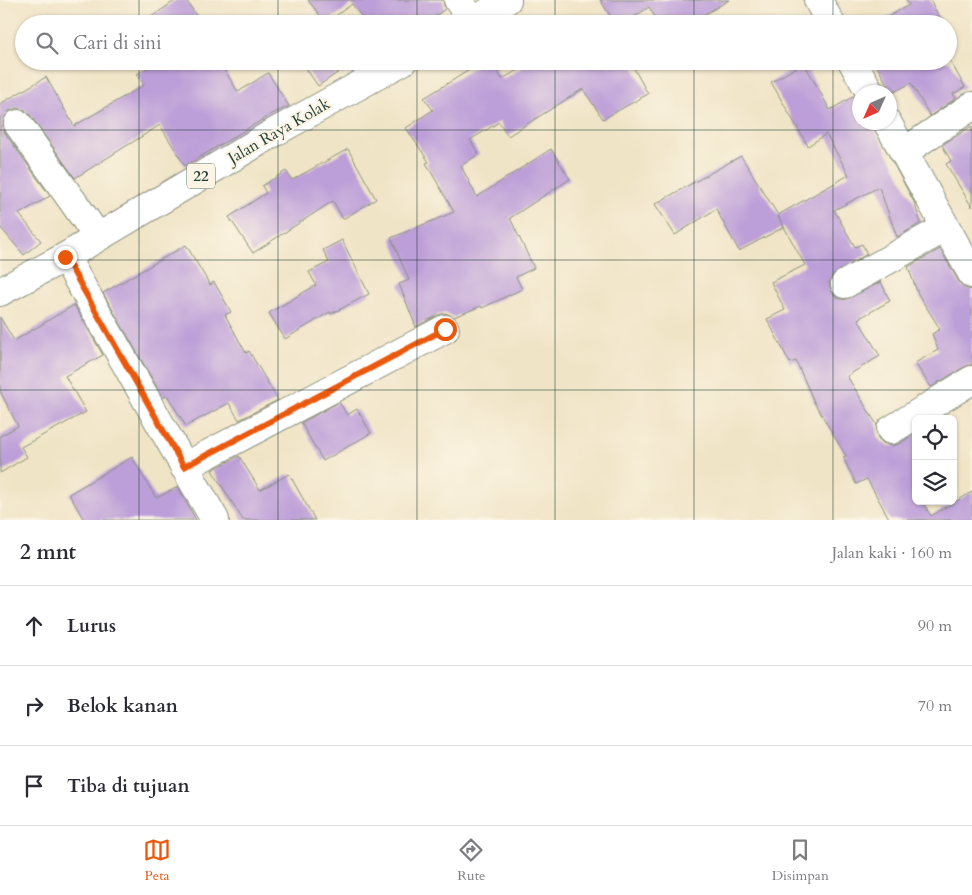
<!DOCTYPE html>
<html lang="id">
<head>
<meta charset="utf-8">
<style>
	:root { --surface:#fff; --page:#f2f2f3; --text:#2b2b33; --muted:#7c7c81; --line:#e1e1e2; --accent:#ea580c }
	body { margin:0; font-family:Cardo,serif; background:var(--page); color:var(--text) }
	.controls { position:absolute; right:15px; bottom:15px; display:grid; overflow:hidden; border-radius:8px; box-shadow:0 1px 4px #0004 }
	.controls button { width:45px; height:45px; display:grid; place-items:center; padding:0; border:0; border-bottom:1px solid var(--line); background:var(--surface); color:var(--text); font:25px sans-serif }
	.compass { position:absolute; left:852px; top:85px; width:45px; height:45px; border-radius:50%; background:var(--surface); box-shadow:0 1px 4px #0004; rotate:225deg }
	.stop { position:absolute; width:15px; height:15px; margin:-11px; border:4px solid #ea580c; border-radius:50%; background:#fff }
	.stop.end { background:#ea580c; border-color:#fff; box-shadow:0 1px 5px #0008 }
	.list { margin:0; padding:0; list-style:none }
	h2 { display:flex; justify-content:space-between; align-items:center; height:65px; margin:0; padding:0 20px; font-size:21px }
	h2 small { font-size:16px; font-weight:400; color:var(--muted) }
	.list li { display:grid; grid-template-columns:32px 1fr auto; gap:15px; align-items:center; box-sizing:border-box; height:80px; padding:0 20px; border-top:1px solid var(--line) }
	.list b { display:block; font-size:19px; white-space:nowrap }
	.list em { font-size:16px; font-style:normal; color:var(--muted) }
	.icon { flex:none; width:28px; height:28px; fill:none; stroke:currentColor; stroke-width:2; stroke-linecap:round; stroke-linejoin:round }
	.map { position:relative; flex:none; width:972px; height:520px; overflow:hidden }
	.search { position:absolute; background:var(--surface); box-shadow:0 1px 4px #0004; left:15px; right:15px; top:15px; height:55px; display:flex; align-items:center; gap:12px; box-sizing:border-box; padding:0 18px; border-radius:28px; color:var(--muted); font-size:19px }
	.sheet { height:305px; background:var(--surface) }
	nav { display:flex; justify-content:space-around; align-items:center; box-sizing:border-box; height:70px; border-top:1px solid var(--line); background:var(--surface); font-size:14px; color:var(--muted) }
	nav a { display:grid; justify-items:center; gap:2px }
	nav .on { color:var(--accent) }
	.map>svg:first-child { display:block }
	.building { fill:#bc9ed8 }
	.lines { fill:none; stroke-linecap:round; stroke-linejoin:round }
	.minor-casing { stroke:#88907d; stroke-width:30 }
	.highway-casing { stroke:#88907d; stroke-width:30 }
	.minor { stroke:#fff; stroke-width:28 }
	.highway { stroke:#fff; stroke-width:28 }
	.route { stroke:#ea580c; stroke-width:6 }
	.grid { fill:none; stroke:#1f3d34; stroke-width:1; stroke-opacity:0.55 }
	.labels { text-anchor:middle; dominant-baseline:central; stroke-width:4.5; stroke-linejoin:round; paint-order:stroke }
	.shield { fill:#fcf5e5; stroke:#617469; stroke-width:1 }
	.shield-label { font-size:15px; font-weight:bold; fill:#1f3d34 }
	.street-label { font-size:16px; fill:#1f3d34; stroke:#fcf5e5 }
</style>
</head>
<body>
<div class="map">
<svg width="972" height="520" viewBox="0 0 972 520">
	<rect width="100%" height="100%" fill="#fcf5e5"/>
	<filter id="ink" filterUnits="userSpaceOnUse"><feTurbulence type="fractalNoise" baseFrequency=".02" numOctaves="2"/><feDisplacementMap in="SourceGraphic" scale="10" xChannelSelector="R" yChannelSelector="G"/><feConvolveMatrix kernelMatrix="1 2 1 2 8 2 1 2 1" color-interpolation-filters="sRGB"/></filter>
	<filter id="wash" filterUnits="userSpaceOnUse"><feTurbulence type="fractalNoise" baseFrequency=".0096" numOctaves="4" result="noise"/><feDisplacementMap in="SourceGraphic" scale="20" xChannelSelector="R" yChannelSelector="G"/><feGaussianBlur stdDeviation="1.12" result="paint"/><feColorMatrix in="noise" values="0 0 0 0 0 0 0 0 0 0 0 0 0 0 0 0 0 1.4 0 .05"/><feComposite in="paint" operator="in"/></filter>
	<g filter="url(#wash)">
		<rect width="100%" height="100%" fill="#f0e4c6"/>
		<g id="blocks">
			<!-- building -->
			<path class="building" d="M 176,0 L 186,0 L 202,24 L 141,24 Z
				M 308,0 L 443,0 L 445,9 L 424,24 L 367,24 L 352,4 L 326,23 Z
				M 600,0 L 729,0 L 702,16 L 706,24 L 659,24 L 649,7 L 624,24 L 616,24 Z
				M 906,0 L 930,0 L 943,24 L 875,24 L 909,5 Z
				M 159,61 L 219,61 L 238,92 L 268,73 L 289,106 L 270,115 L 185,166 L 160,125 L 75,178 L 30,115 L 25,110 L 17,108 L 9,111 L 4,118 L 3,126 L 5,133 L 50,196 L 19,214 L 41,241 L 24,255 L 0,227 L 0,104 L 46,77 L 74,126 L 144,85 L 137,74 Z
				M 301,61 L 355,61 L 318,86 Z
				M 484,61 L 491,61 L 502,79 L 535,61 L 630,61 L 648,94 L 603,119 L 583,89 L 508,136 L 499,122 L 470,140 L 479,154 L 461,166 L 477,197 L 551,149 L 570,179 L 510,218 L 534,268 L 516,277 L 522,289 L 482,308 L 481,306 L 454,317 L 446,313 L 438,315 L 416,327 L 399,284 L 409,280 L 391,238 L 454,212 L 426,163 L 429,162 L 406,128 L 433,110 L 424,98 Z
				M 874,61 L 950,61 L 965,87 L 953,94 L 956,98 L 930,116 L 911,83 L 892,93 Z
				M 804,63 L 830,110 L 854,96 L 860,103 L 860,122 L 871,122 L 914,202 L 921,223 L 897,237 L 879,187 L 834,210 L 855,247 L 862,244 L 867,254 L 832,276 L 829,284 L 832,292 L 837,298 L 845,300 L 881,282 L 890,301 L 858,319 L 880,356 L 847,376 L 877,425 L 878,438 L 883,443 L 891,446 L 899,444 L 916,433 L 916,501 L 922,501 L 931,516 L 972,492 L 972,520 L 890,520 L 867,479 L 856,484 L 843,457 L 846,456 L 814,402 L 796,361 L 790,363 L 767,319 L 785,310 L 771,282 L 805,265 L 778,216 L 784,227 L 739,251 L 716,209 L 675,235 L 655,204 L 741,156 L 778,215 L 849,175 L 826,134 L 808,146 L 771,82 Z
				M 972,126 L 972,207 L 946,164 L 951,161 L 942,145 Z
				M 348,149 L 376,199 L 343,219 L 333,201 L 253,253 L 229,217 L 266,193 L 262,186 L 286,171 L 292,180 Z
				M 342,240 L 369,294 L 331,314 L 330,312 L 285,339 L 269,313 L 316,285 L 309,272 L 329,262 L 323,250 Z
				M 186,245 L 210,285 L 214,282 L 231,312 L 225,315 L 246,353 L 249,351 L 278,400 L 239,420 L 229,403 L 186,426 L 167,395 L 163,398 L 103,293 Z
				M 940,249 L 959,282 L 964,288 L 972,290 L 972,364 L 964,367 L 931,387 L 915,363 L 938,350 L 932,334 L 940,329 L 918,294 L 908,267 Z
				M 74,305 L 103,355 L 65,376 L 86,412 L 21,447 L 27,457 L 0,473 L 0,436 L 18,426 L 0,391 L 0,317 L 14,341 Z
				M 339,402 L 347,415 L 357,409 L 371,433 L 323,461 L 301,423 Z
				M 239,456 L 260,490 L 289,474 L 315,520 L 243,520 L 212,470 Z
				M 132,457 L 156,498 L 178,487 L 196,520 L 84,520 L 69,494 Z"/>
		</g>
	</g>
	<g filter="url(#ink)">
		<use href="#blocks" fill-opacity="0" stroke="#88907d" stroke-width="1"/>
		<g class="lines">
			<defs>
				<path id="minor" d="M 458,0 L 473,22
					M 818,0 L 831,24
					M 852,61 L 870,92
					M 887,122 L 972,274
					M 18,124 L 98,237
					M 904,152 L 972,106
					M 65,257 L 215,520
					M 845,284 L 945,228
					M 891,430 L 972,380
					M 184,467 L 445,329"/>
				<path id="highway" d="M 470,24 L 507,0
					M 0,292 L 65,257 L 275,132 L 403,61"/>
			</defs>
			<!-- minor casing -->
			<use href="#minor" class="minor-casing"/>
			<!-- highway casing -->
			<use href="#highway" class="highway-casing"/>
			<!-- minor -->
			<use href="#minor" class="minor"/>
			<!-- highway -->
			<use href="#highway" class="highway"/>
		</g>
	</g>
	<g class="lines" filter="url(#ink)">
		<!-- route -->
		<path class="route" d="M 65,257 L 184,467 L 445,329"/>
	</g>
	<!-- grid -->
	<path class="grid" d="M 139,0 L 139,24M 278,0 L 278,24M 417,0 L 417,24M 555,0 L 555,24M 694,0 L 694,24M 833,0 L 833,24M 139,61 L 139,520M 278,61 L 278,520M 417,61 L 417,520M 555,61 L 555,520M 694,61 L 694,520M 833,61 L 833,520M 0,130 L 972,130M 0,260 L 972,260M 0,390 L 972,390"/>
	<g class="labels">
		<!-- shield labels -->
		<rect class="shield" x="187" y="163.5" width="28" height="25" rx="4"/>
		<g class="shield-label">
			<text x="201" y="176">22</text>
		</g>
		<!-- street labels -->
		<g class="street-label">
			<text transform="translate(279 131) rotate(-30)">Jalan Raya Kolak</text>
		</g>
	</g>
</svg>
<div class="controls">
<button><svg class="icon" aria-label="locate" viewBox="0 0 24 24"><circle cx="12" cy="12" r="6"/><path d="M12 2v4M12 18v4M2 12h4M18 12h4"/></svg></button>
<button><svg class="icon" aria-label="layers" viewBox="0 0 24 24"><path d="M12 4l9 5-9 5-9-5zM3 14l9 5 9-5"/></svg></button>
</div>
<svg class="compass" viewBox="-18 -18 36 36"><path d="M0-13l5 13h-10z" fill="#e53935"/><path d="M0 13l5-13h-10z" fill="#7c7c81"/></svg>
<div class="stop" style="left:445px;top:329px"></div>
<div class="stop end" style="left:65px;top:257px"></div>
<div class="search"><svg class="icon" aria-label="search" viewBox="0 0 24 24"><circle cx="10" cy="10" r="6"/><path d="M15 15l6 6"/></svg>Cari di sini</div>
</div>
<section class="sheet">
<h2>2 mnt<small>Jalan kaki · 160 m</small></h2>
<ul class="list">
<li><svg class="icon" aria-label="ahead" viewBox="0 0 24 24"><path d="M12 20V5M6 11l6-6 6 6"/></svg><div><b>Lurus</b></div><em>90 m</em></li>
<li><svg class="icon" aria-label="right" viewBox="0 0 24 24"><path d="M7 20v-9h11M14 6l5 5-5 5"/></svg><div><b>Belok kanan</b></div><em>70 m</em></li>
<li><svg class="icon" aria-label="arrive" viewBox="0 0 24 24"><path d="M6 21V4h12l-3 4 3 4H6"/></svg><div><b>Tiba di tujuan</b></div></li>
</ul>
</section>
<nav>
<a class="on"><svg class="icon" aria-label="map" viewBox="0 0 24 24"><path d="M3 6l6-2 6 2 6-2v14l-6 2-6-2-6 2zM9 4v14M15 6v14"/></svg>Peta</a>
<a><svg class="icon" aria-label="directions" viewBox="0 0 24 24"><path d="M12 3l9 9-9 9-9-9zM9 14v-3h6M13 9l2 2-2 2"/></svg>Rute</a>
<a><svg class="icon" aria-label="saved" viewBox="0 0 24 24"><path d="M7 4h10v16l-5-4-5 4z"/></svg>Disimpan</a>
</nav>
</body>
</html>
